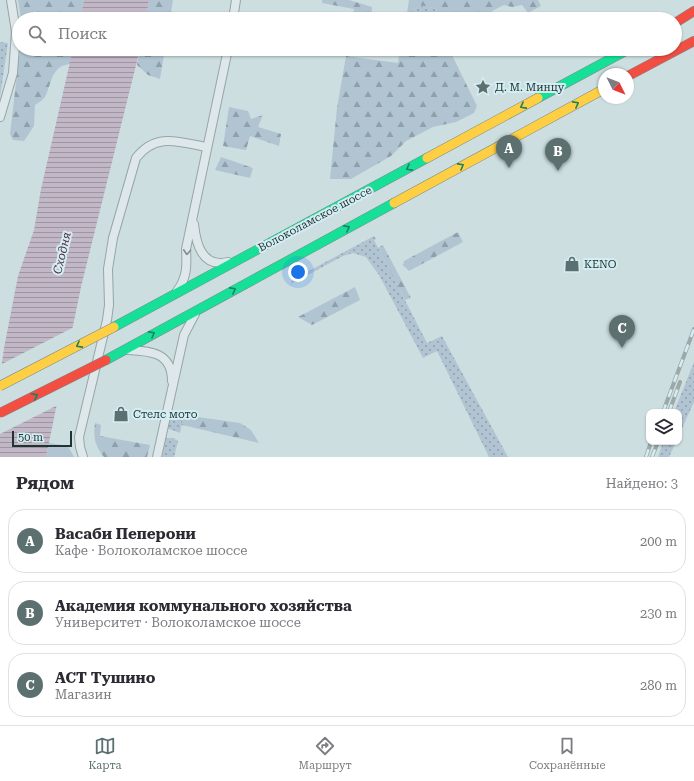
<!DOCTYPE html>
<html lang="ru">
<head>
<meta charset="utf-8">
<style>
	:root { --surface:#fff; --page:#f2f2f3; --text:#2b2b33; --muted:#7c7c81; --line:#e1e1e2; --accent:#5c706f }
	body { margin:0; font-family:"Roboto Serif",serif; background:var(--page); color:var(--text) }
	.controls { position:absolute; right:12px; bottom:12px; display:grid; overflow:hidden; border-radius:8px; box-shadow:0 1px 3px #0004 }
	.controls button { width:36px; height:36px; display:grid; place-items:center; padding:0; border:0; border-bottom:1px solid var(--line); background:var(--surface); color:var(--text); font:20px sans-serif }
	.compass { position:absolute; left:598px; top:68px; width:36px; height:36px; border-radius:50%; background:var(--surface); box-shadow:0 1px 3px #0004; rotate:132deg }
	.scale { position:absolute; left:12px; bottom:10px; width:60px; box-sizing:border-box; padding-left:4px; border:2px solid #1f3432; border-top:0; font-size:11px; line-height:14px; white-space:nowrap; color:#1f3432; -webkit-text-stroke:3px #d4edf2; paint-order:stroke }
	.you { position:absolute; left:298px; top:272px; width:14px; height:14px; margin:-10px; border:3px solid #fff; border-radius:50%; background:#1a73e8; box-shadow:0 0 0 6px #1a73e833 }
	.badge { display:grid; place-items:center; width:26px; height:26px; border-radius:50%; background:var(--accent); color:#fff; font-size:13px; font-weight:700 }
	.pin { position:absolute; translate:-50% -33px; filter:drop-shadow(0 1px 2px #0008) }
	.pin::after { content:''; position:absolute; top:21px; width:14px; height:12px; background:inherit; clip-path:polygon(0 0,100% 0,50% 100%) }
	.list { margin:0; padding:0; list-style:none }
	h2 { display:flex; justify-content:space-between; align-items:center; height:52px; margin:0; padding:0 16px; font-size:17px }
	h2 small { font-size:13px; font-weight:400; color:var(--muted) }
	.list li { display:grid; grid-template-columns:26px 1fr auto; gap:12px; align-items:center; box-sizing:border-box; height:64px; margin:0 8px 8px; padding:0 8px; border:1px solid var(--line); border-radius:16px }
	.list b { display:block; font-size:15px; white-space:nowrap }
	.list p { margin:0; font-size:13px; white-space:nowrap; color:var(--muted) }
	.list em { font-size:13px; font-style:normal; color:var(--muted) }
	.icon { flex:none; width:22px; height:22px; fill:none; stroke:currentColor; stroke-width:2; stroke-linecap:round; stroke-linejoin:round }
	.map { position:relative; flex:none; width:694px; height:457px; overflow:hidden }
	.search { position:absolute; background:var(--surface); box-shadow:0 1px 3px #0004; left:12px; right:12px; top:12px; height:44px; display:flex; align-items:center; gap:10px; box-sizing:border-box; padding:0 14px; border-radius:22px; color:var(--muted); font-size:15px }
	.sheet { height:268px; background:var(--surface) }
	nav { display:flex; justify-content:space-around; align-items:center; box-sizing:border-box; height:56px; border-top:1px solid var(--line); background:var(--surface); font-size:11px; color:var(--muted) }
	nav a { display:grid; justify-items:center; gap:2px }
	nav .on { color:var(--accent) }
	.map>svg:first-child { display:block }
	.grass { fill:url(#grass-dots) }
	.forest { fill:url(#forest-firs) }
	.green { fill:#b1c4d2 }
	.water { fill:url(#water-rules) }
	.pier { fill:#cddee1 }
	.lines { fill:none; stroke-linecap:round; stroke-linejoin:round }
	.street-casing { stroke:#96a5a6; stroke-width:10 }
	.fast-casing { stroke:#7d8b8c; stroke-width:10 }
	.slow-casing { stroke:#7d8b8c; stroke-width:10 }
	.jam-casing { stroke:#7d8b8c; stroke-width:10 }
	.street { stroke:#dee8ea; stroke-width:8 }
	.fast { stroke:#16e098; stroke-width:9 }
	.slow { stroke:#ffcf43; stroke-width:9 }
	.jam { stroke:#f24e42; stroke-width:9 }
	.rail-casing { stroke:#9da8a9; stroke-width:4 }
	.rail { stroke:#d4edf2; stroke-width:2.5; stroke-dasharray:8; stroke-linecap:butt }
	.slow-bridge-casing { stroke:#7d8b8c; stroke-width:10; stroke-linecap:butt }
	.jam-bridge-casing { stroke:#7d8b8c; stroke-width:10; stroke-linecap:butt }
	.slow-bridge { stroke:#ffcf43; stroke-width:9 }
	.jam-bridge { stroke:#f24e42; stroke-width:9 }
	.oneway { stroke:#1b8160 }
	.oneway2 { stroke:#7e8e8e }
	.labels { text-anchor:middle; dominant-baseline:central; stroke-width:4; stroke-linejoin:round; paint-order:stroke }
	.poi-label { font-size:11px; fill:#1f3432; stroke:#d4edf2; text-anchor:start }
	.street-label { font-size:11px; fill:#1f3432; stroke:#d4edf2 }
	.water-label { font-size:12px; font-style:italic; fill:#523045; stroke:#d4edf2 }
</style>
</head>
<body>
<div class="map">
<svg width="694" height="457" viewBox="0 0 694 457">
	<defs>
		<pattern id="grass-dots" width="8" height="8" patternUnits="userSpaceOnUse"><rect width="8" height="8" fill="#b1c4d2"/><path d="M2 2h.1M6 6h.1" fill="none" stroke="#8fa0ab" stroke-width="1.8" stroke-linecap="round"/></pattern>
		<pattern id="forest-firs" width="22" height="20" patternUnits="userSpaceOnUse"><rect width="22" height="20" fill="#b1c4d2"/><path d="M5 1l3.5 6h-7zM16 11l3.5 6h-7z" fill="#8fa0ab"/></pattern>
		<pattern id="water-rules" width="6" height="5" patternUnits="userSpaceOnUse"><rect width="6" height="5" fill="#c2b7c6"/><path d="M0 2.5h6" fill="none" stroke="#9d96a1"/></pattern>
	</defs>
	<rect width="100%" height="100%" fill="#cddee1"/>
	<!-- grass -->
	<path class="grass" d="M 420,5 L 437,9 L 434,19 L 412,19 L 413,11 Z
		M 0,42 L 8,43 L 0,97 Z
		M 374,236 L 376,239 L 374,240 L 427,343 L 442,336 L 508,457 L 489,457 L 437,351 L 423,358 L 379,275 L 366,257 L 353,253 L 343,256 L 291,284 L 292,280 Z
		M 694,362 L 694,402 L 679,435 L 679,412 L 674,412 Z
		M 171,414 L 184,415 L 180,433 L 167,428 Z
		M 166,438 L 173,438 L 178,441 L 174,457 L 162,457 Z
		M 663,442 L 676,442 L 669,457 L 658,457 Z"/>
	<!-- forest -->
	<path class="forest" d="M 18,0 L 84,0 L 80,19 L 21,19 Z
		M 149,0 L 173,0 L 170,19 L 146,19 Z
		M 322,0 L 349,0 L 372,7 L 371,19 L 352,19 L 354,9 L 322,3 Z
		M 409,0 L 538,0 L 541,6 L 528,13 L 522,5 L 512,7 L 504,5 L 492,11 L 488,19 L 434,19 L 437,9 L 420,5 L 413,11 L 412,19 L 406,19 Z
		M 20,49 L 73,49 L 70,64 C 51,66 52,83 45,97 C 43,100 38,103 35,105 L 34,126 L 24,141 L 13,140 L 10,134 Z
		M 140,49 L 165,49 L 160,79 L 148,75 L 137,65 Z
		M 400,49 L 409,49 L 408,52 L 433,54 L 435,49 L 449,49 L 477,106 L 474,113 L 456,122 L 433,127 L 406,141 L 391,156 L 351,179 L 330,179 L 337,108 L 346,56 L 398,63 Z
		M 229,107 L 248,111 L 251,119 L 263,115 L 258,127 L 281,134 L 279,146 L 250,136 L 246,150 L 223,146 Z
		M 221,157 L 253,168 L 250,178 L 215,170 Z
		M 458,232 L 463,242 L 409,271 L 403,265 L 404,261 Z
		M 383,245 L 411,298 L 405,300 L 378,248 Z
		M 355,287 L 360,300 L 312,325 L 298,317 Z
		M 184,415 L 240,423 L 251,430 L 259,443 L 182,425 Z
		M 95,423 L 101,425 L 100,436 L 150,445 L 147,457 L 104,457 C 95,446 93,437 95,423 Z"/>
	<!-- green -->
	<path class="green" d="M 49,443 L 68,446 L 74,457 L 46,457 Z"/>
	<!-- water -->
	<path class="water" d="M 84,0 L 149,0 L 146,19 L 80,19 Z
		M 73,49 L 140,49 L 81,287 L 46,457 L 0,457 L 0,377 L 4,348 L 18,276 L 34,230 L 41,189 Z"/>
	<!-- pier -->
	<path class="pier" d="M 74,327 L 58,405 L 0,434 L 0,365 Z"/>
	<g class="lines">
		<defs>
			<path id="street" d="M 233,19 L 236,0
				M 0,117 L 13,73 L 16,32 L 11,0
				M 194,224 C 196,244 202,268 228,262
				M 177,291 C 187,278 187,266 186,249 L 228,49
				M 128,350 C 150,351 172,352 172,381
				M 83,457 L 80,447 L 79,437 L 107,320 L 109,305 L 108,269 L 113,238 L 136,158 C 156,132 179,142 206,147
				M 157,457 L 184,335 L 195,314"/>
			<path id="fast" d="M 538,98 L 629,49
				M 114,327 L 427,158
				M 106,360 L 394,203"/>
			<path id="slow" d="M 427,158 L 538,98
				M 394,203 L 604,89"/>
			<path id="jam" d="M 675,23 L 694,11
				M 628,76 L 694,41"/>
		</defs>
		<!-- street casing -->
		<use href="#street" class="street-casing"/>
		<!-- fast casing -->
		<use href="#fast" class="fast-casing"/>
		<!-- slow casing -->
		<use href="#slow" class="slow-casing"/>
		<!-- jam casing -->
		<use href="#jam" class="jam-casing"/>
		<!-- street -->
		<use href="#street" class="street"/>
		<!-- fast -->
		<use href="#fast" class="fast"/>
		<!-- slow -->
		<use href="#slow" class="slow"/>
		<!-- jam -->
		<use href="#jam" class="jam"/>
		<defs>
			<path id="rail" d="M 663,412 L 694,329
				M 669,412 L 680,382
				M 646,457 L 651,442
				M 652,457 L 658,442"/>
		</defs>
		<!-- rail casing -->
		<use href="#rail" class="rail-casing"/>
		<!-- rail -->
		<use href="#rail" class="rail"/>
		<defs>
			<path id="slow-bridge" d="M 0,386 L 114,327"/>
			<path id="jam-bridge" d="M 0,413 L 106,360"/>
		</defs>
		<!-- slow-bridge casing -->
		<use href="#slow-bridge" class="slow-bridge-casing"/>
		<!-- jam-bridge casing -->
		<use href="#jam-bridge" class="jam-bridge-casing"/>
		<!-- slow-bridge -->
		<use href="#slow-bridge" class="slow-bridge"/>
		<!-- jam-bridge -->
		<use href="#jam-bridge" class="jam-bridge"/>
	</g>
	<!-- one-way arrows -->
	<defs><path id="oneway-chevron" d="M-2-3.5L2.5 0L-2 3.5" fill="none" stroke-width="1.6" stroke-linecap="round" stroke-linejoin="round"/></defs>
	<g class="oneway">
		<use href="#oneway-chevron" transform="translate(576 104) rotate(-28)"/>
		<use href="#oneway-chevron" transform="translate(523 106) rotate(152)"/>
		<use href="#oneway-chevron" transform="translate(461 166) rotate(-29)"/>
		<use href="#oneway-chevron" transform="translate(409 168) rotate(152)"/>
		<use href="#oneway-chevron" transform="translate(347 228) rotate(-28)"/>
		<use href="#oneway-chevron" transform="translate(233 290) rotate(-28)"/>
		<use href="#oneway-chevron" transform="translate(152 334) rotate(-29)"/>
		<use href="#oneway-chevron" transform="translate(79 345) rotate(152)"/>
		<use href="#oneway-chevron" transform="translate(35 396) rotate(-27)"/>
	</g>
	<use class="oneway2" href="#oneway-chevron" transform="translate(187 252) rotate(93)"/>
	<!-- icons -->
	<defs>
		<symbol id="sight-bare" viewBox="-9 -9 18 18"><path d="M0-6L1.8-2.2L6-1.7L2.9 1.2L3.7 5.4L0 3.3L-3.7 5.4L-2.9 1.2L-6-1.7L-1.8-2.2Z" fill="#5c706f" stroke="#d4edf2" stroke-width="2.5" paint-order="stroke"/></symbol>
		<symbol id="shop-bare" viewBox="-9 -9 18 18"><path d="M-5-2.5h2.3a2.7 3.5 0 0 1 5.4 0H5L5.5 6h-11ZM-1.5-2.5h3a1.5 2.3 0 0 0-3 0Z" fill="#5c706f" stroke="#d4edf2" stroke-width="2.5" paint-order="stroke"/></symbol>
	</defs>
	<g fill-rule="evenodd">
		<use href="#sight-bare" x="472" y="76" width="22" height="22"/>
		<use href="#shop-bare" x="561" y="253" width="22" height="22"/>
		<use href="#shop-bare" x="110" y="403" width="22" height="22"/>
	</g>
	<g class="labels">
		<!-- poi labels -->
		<g class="poi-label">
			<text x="495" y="87">Д. М. Минцу</text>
			<text x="584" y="264">KENO</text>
			<text x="133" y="414">Стелс мото</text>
		</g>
		<!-- street labels -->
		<g class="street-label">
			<text transform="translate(315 219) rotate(-28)">Волоколамское шоссе</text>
		</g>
		<!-- water labels -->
		<g class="water-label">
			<text transform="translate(62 253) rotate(-77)">Сходня</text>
		</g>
	</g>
</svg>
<div class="controls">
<button><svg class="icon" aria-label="layers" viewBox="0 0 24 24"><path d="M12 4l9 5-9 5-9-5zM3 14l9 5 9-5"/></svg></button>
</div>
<svg class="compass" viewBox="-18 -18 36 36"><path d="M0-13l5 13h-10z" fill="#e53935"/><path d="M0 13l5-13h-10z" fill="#7c7c81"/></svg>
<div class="scale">50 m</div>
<div class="you"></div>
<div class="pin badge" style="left:509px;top:168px">A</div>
<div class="pin badge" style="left:558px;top:171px">B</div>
<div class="pin badge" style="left:622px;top:348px">C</div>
<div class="search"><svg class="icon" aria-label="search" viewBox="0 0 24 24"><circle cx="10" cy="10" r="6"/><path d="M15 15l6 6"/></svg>Поиск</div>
</div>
<section class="sheet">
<h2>Рядом<small>Найдено: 3</small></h2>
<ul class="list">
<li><span class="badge">A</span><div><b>Васаби Пеперони</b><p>Кафе · Волоколамское шоссе</p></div><em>200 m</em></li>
<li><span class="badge">B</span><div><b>Академия коммунального хозяйства</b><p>Университет · Волоколамское шоссе</p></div><em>230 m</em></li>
<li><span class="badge">C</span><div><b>АСТ Тушино</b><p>Магазин</p></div><em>280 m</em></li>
</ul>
</section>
<nav>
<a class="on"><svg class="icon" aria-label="map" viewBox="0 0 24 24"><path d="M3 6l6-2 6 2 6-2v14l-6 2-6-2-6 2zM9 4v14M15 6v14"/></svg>Карта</a>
<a><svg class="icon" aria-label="directions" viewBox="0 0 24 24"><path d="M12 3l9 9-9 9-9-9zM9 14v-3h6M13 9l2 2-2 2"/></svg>Маршрут</a>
<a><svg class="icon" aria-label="saved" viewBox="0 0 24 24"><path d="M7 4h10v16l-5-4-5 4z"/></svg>Сохранённые</a>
</nav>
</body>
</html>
